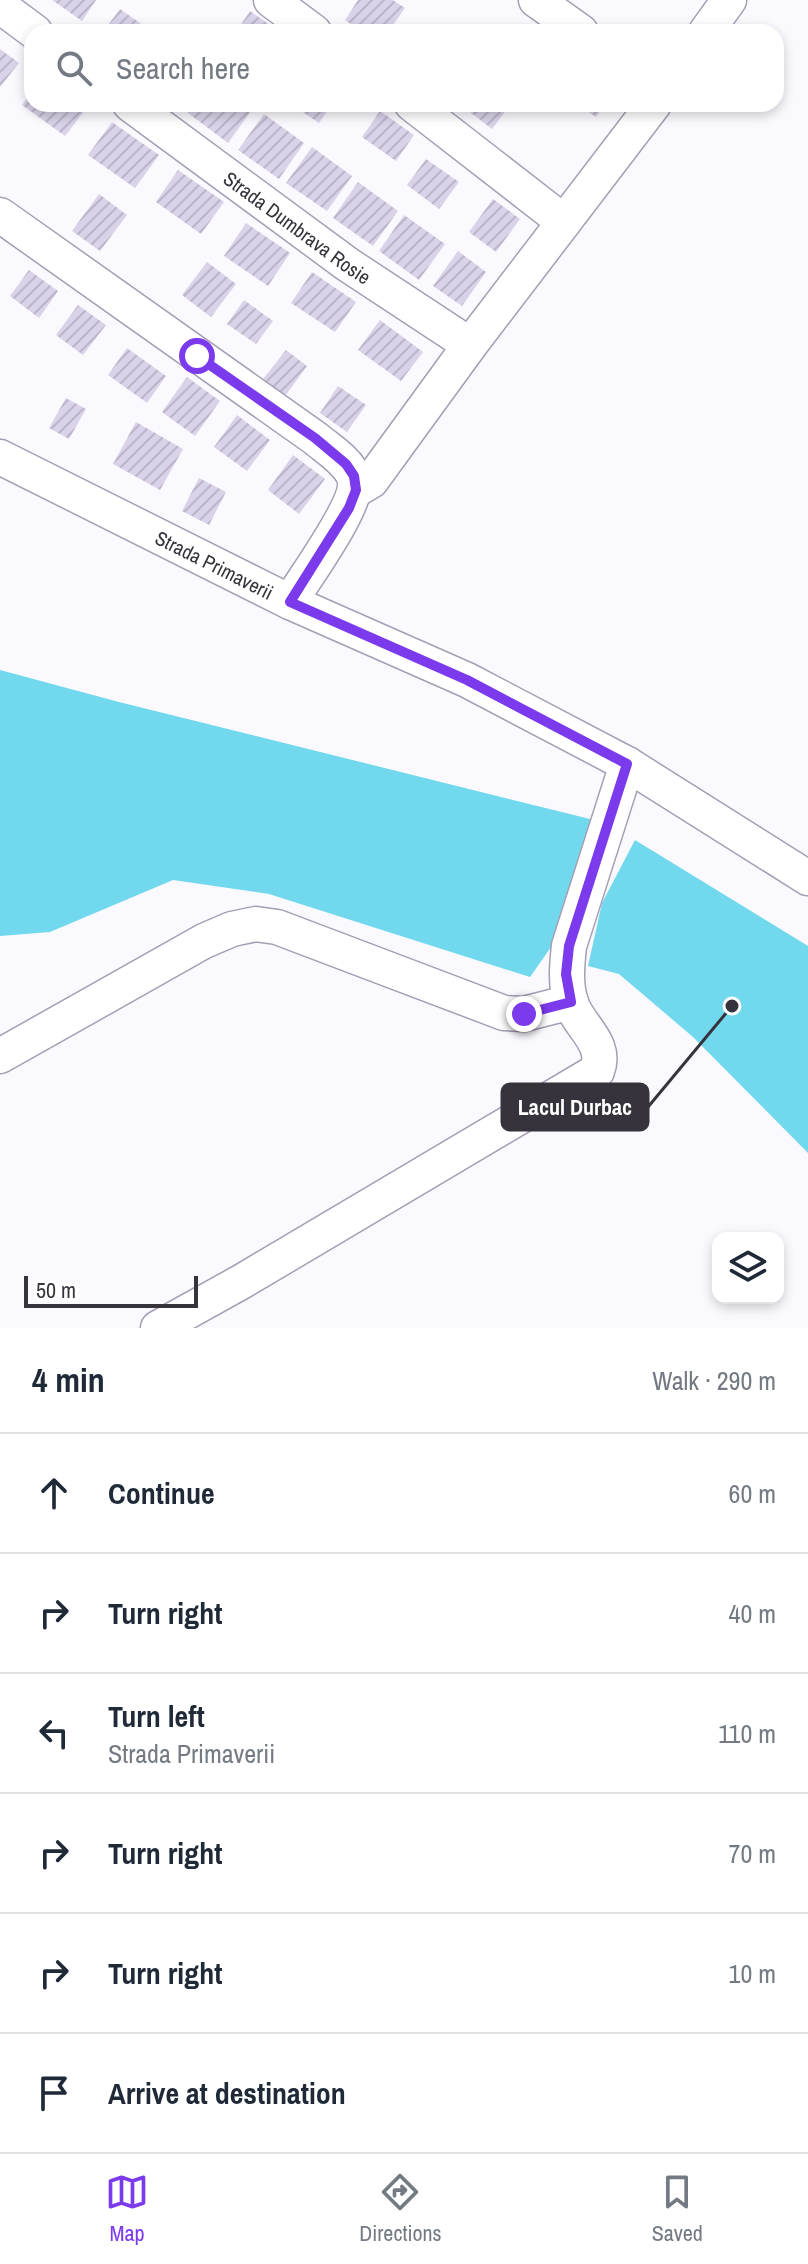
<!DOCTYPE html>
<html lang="en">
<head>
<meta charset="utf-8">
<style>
	:root { --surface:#fff; --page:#f2f2f3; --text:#1f2937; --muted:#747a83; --line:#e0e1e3; --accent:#7c3aed }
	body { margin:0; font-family:"Archivo Narrow",sans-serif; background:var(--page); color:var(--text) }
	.controls { position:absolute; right:24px; bottom:24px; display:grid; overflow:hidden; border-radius:16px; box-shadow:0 4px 12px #0003 }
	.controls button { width:72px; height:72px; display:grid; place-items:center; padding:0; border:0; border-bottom:2px solid var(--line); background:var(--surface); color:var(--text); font:40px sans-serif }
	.scale { position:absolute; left:24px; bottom:20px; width:174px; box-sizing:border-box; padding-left:8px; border:4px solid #36333c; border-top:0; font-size:22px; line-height:28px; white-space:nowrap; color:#36333c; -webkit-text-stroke:6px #fff; paint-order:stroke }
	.stop { position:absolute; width:24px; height:24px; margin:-18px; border:6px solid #7c3aed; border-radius:50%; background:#fff }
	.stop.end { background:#7c3aed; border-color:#fff; box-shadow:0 2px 8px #0008 }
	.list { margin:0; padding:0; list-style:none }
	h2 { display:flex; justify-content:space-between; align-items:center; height:104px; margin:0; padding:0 32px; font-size:34px }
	h2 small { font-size:26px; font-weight:400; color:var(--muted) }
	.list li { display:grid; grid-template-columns:52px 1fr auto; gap:24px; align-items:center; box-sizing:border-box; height:120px; padding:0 32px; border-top:2px solid var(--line) }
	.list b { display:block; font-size:30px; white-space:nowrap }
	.list p { margin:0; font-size:26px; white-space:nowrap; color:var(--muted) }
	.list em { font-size:26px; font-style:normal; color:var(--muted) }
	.icon { flex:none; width:44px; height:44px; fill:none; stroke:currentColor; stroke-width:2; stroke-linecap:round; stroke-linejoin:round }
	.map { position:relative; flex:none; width:808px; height:1328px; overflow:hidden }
	.search { position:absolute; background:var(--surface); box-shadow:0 4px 12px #0003; left:24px; right:24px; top:24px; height:88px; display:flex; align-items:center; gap:20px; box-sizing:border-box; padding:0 28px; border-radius:24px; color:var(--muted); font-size:30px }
	.sheet { height:824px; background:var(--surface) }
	nav { display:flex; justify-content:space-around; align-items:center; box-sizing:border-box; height:112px; border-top:2px solid var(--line); background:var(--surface); font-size:22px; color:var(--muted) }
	nav a { display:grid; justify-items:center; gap:4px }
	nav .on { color:var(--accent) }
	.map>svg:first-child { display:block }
	.water { fill:#71d8ed }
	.building { fill:url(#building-hatch) }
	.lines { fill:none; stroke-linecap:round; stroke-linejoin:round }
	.minor-casing { stroke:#a59eb4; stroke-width:37 }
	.minor { stroke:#fff; stroke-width:34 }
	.route { stroke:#7c3aed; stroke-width:10 }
	.labels { text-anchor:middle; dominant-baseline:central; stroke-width:6; stroke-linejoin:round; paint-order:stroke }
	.street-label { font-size:20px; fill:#36333c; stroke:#fff }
	.leader { fill:none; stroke:#36333c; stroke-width:3 }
	.callout-dot { fill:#36333c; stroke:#fff; stroke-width:3 }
	.callout { fill:#36333c; stroke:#36333c; stroke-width:3 }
	.callout-label { font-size:22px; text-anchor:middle; font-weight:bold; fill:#fff }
</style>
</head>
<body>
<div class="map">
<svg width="808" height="1328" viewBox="0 0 808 1328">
	<defs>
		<pattern id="building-hatch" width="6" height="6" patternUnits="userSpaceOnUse" patternTransform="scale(2)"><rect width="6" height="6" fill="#dad2e9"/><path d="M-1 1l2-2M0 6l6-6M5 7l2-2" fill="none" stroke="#bcb5c9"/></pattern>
	</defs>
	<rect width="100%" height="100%" fill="#faf9fe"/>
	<!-- water -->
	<path class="water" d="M 0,670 L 119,702 L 594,820 L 561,933 L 530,977 L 269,894 L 173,880 L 50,932 L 0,936 Z
		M 635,840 L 808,946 L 808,1153 L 693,1037 L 619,974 L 588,966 L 602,903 Z"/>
	<!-- building -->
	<path class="building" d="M 52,0 L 96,0 L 82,21 Z
		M 358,0 L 393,0 L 405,8 L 388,32 L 362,32 L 345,20 Z
		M 120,9 L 153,32 L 103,32 Z
		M 250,11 L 280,32 L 236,32 Z
		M 0,49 L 19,63 L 0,87 Z
		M 32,92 L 32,104 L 88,106 L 65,136 L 22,105 Z
		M 194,104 L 249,104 L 254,107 L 228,143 L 188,113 Z
		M 291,104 L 332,104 L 319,123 Z
		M 470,104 L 511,104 L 492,129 L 466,109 Z
		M 577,104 L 605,104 L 596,117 Z
		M 380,111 L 414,135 L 396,161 L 362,137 Z
		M 264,114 L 304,143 L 279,179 L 238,150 Z
		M 112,122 L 159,155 L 135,188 L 88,155 Z
		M 312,147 L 352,176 L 327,211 L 286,183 Z
		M 426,159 L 459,182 L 439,209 L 407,185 Z
		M 178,170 L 224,202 L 201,234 L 156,202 Z
		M 358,182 L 398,211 L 373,246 L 333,218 Z
		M 99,194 L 127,215 L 100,251 L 72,231 Z
		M 493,199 L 520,219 L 496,252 L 469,232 Z
		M 404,215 L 445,244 L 419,280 L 379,251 Z
		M 246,223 L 290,253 L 268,286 L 224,256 Z
		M 458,251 L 486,272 L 462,306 L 433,286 Z
		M 207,262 L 236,284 L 211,317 L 182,295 Z
		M 29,270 L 58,291 L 39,318 L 10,296 Z
		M 312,272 L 356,302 L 335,332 L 291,303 Z
		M 244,300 L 273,321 L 256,344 L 227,324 Z
		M 78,305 L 106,325 L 83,355 L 56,335 Z
		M 380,320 L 423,352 L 401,381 L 358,350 Z
		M 127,348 L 166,376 L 147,403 L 108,375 Z
		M 286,350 L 307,366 L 285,396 L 263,379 Z
		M 187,377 L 220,401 L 195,436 L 162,412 Z
		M 338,386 L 366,405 L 347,432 L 320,413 Z
		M 66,398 L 86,409 L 69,439 L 49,428 Z
		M 237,415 L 270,440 L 247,471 L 214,447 Z
		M 136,422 L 183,449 L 160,490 L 113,464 Z
		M 293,455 L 325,479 L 299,514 L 268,490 Z
		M 199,478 L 226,492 L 209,525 L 182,511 Z"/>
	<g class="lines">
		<defs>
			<g id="minor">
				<path d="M 271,0 L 314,32"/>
				<path d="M 536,0 L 581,32"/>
				<path d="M 0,6 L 35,32"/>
				<path d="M 706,32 L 729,0"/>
				<path id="s1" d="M 130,104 L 347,264 L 470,345"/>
				<path d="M 412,104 L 564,222"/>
				<path d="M 0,215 L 315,438 C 328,449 348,461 354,477 C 362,501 304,578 290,602"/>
				<path id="s2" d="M 0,457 L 290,602 L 467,680 L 627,764 L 808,878"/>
				<path d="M 356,490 L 371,481 L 470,345 L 654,104"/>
				<path d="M 0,1056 L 204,941 L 232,929 L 256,924 L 277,927 L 504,1013 L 524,1014 L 571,1002"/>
				<path d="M 158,1328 L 241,1282 L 597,1071 C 608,1043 579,1027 571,1003 C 565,984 567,965 569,946 L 627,764"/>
			</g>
		</defs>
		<!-- minor casing -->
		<use href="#minor" class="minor-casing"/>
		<!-- minor -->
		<use href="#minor" class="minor"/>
	</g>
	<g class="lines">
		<!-- route -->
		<path class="route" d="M 197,356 L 315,438 L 346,464 L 354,476 L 356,490 L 349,508 L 290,602 L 467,680 L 627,764 L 569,946 L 566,974 L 571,1002 L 524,1014"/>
	</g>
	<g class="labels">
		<!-- street labels -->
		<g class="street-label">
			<text stroke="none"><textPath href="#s1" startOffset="208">Strada Dumbrava Rosie</textPath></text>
			<text stroke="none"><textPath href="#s2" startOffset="240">Strada Primaverii</textPath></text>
		</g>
	</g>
	<!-- callouts -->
	<path class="leader" d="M732 1006L648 1107"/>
	<circle class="callout-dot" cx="732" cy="1006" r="8"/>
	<rect class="callout" x="502" y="1084" width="146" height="46" rx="8"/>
	<g class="callout-label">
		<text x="575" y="1115">Lacul Durbac</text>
	</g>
</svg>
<div class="controls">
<button><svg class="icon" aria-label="layers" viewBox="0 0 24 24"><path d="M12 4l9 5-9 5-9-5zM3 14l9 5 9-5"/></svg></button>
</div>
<div class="scale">50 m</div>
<div class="stop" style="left:197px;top:356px"></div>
<div class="stop end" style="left:524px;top:1014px"></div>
<div class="search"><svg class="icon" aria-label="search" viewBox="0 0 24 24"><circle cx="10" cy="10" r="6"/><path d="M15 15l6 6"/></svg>Search here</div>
</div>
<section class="sheet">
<h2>4 min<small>Walk · 290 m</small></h2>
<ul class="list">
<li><svg class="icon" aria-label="ahead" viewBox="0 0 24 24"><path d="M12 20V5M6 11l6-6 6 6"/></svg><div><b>Continue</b></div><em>60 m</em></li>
<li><svg class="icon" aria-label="right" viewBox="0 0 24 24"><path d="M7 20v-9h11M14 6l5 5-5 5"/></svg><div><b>Turn right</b></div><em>40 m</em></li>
<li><svg class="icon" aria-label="left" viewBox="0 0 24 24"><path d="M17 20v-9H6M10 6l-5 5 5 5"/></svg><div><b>Turn left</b><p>Strada Primaverii</p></div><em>110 m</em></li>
<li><svg class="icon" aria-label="right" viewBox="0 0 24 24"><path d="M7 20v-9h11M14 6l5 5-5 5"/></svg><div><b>Turn right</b></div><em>70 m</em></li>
<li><svg class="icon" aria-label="right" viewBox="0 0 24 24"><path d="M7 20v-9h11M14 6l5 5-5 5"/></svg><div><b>Turn right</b></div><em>10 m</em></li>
<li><svg class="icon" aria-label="arrive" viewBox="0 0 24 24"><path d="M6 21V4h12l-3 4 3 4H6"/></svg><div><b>Arrive at destination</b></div></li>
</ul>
</section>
<nav>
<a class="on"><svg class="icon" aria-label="map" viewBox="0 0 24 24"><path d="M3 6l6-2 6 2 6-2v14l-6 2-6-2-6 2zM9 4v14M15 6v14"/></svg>Map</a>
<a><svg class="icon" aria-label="directions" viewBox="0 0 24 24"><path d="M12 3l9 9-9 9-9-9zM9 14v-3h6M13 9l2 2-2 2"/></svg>Directions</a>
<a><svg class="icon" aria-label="saved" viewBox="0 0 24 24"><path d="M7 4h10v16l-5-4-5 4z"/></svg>Saved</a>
</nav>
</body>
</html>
